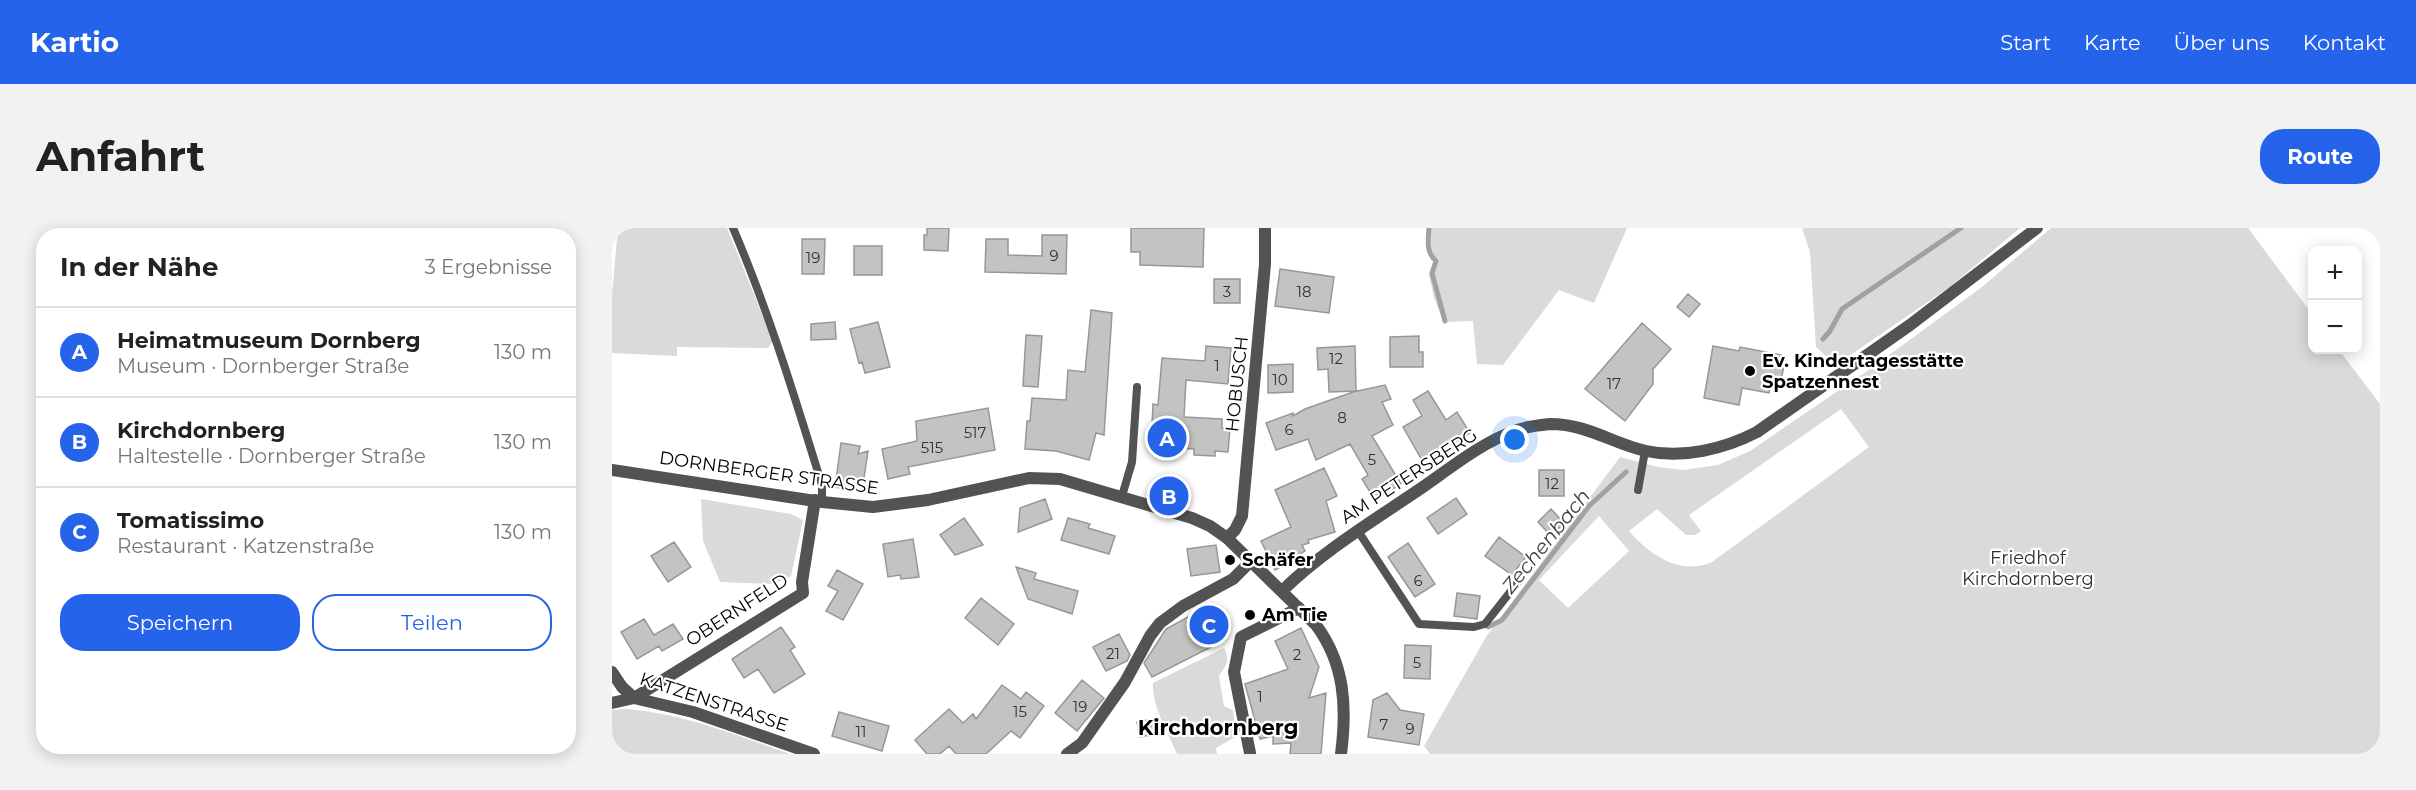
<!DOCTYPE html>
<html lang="de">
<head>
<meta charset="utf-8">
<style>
	:root { --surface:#fff; --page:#f2f2f2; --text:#222; --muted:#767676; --line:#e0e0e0; --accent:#2563eb }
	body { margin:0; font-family:Montserrat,sans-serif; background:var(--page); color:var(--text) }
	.controls { position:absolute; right:18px; top:18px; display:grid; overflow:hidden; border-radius:12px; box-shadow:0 3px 15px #0003 }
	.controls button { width:54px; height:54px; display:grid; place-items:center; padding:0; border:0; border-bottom:2px solid var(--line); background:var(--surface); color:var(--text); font:30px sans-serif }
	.you { position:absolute; left:903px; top:212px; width:21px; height:21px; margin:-15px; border:4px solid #fff; border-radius:50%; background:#1a73e8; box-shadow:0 0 0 9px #1a73e833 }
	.badge { display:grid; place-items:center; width:39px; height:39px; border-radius:50%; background:var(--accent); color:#fff; font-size:20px; font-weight:700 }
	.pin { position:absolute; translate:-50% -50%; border:3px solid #fff; box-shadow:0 2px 6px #0006 }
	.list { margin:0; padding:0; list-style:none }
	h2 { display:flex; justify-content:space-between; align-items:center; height:78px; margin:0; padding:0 24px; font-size:26px }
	h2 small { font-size:20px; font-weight:400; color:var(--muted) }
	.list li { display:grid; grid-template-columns:39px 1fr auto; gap:18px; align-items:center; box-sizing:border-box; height:90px; padding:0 24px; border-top:2px solid var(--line) }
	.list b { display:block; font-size:22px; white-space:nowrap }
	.list p { margin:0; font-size:20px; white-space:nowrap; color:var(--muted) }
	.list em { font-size:20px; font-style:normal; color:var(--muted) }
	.actions { display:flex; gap:12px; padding:18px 24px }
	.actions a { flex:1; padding:14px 0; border:2px solid var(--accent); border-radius:24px; text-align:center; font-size:21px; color:var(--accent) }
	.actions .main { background:var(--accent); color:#fff }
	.map { position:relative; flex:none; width:1768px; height:526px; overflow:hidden; border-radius:24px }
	header { display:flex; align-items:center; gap:36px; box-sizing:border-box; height:84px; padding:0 30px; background:var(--accent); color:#fff }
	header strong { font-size:28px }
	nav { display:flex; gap:33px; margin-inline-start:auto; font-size:21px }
	.intro { display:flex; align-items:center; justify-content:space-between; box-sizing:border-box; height:144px; padding:0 36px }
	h1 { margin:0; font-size:42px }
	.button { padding:15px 27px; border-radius:24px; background:var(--accent); color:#fff; font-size:21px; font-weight:700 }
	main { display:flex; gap:36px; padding:0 36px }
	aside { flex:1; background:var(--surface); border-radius:24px; box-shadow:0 3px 15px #0003 }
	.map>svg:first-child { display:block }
	.green { fill:#dadada; fill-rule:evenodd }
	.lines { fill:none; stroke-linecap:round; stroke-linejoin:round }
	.stream { stroke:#a1a1a1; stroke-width:5 }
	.building { fill:#c3c3c3; stroke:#979797; stroke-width:1.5 }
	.service { stroke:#535353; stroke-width:8 }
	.minor { stroke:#535353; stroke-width:12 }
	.tertiary { stroke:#535353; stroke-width:12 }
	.poi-dot { fill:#000; stroke:#fff; stroke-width:2 }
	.labels { text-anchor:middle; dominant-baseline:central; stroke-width:4.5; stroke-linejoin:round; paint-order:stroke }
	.number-label { font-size:15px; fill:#313131 }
	.poi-label { font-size:18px; font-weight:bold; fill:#000; stroke:#fff; text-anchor:start }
	.street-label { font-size:18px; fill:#000; stroke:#fff }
	.park-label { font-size:18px; fill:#313131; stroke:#fff }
	.water-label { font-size:20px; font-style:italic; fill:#424242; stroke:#fff }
	.quarter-label { font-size:21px; font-weight:bold; fill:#000; stroke:#fff }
</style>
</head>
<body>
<header>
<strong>Kartio</strong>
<nav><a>Start</a><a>Karte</a><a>Über uns</a><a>Kontakt</a></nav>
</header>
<div class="intro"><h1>Anfahrt</h1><a class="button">Route</a></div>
<main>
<aside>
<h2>In der Nähe<small>3 Ergebnisse</small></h2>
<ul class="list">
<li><span class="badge">A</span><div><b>Heimatmuseum Dornberg</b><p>Museum · Dornberger Straße</p></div><em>130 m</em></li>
<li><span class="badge">B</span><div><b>Kirchdornberg</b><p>Haltestelle · Dornberger Straße</p></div><em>130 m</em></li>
<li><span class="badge">C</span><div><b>Tomatissimo</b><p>Restaurant · Katzenstraße</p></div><em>130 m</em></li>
</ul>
<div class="actions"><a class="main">Speichern</a><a>Teilen</a></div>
</aside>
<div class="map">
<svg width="1768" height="526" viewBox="0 0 1768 526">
	<rect width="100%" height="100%" fill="#fff"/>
	<!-- green -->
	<path class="green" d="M 6,0 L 115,0 L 161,113 L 156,120 L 65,119 L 65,128 L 0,125 L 0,66 Z
		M 814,0 L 1015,0 L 982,75 L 947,62 L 891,137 L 865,136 L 861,93 L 832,94 L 822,70 L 817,47 L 824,36 Z
		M 1190,0 L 1408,0 L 1339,58 L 1224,137 L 1204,119 L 1198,24 Z
		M 1439,0 L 1636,0 L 1700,86 L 1700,122 L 1727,122 L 1768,176 L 1768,526 L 818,526 L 812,518 L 874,409 L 1008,229 L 1046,239 L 1071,242 L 1106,237 L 1138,223 L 1258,141 L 1370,59 ZM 1229,181 L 1257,219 L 1100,334 C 1068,348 1038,327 1017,303 L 1045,281 L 1074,307 L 1083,307 L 1089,303 L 1077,287 ZM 987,288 L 1017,323 L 956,380 L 927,352 Z
		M 89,271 L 179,286 L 191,292 L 179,348 L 162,356 L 108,354 L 91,313 Z
		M 612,420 C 619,432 614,438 607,448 L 612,478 L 621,482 L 625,508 L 604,520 L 605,526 L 565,526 C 556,504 540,479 541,455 Z
		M 15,481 C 72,486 125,507 178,526 L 0,526 L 0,482 Z"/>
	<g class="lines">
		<!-- stream -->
		<path class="stream" d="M 817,0 C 816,13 814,24 824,33 L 820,45 L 833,93
			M 1211,111 L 1218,103 L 1230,81 L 1349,0
			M 876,399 L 890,392 L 977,278 L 1014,244"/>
	</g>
	<!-- building -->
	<path class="building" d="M 315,0 L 337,0 L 336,23 L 312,22 L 312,7 L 315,7 Z
		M 519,0 L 592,0 L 591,39 L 528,37 L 528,24 L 519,24 Z
		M 430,7 L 455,7 L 454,46 L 373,44 L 374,11 L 396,11 L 396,27 L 430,28 Z
		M 190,11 L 213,11 L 212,46 L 190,46 Z
		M 242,18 L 270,18 L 270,47 L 242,47 Z
		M 668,41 L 722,49 L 717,85 L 663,78 Z
		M 602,51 L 628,51 L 628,75 L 602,75 Z
		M 1076,66 L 1088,76 L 1077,89 L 1065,79 Z
		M 479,82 L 500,85 L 492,207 L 484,205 L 477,232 L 444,223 L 413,221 L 415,193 L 418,193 L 420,170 L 454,172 L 456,142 L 473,144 Z
		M 223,94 L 224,111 L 199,112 L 199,96 Z
		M 266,94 L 278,139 L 253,145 L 250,134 L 247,135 L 238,101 Z
		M 1030,95 L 1059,121 L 1041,141 L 1041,156 L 1013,193 L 973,161 Z
		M 414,107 L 430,108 L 426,159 L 411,158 Z
		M 807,108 L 807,124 L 811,124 L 811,139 L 778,139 L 778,109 Z
		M 594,118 L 619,120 L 616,156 L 574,152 L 572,189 L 610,191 L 610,200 L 618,200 L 616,224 L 603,223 L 603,228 L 582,227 L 582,221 L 539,219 L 541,176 L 546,177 L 550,130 L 593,133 Z
		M 743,118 L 744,163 L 717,164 L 716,141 L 706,142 L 705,120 Z
		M 1101,118 L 1127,123 L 1128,119 L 1174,128 L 1169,152 L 1160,151 L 1157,165 L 1130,160 L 1127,177 L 1092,170 Z
		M 681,136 L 681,164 L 656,165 L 656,137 Z
		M 773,157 L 779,171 L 770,174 L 781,197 L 760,208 L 789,256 L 763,272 L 750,251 L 756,247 L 738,216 L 704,232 L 696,211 L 664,222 L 654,195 L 681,185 L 681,188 L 693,181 L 741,164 Z
		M 816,163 L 834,192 L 845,184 L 858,205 L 811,234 L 791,199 L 810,188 L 801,172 Z
		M 376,180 L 383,222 L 296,239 L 298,246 L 276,251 L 270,221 L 305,213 L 304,193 Z
		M 229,215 L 248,218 L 246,226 L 256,223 L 250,263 L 223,259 Z
		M 712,240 L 725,268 L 714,273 L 723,304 L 696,312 L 697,315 L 690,317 L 693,323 L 683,329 L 684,331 L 663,342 L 649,313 L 679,299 L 663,262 Z
		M 927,242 L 952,242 L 952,268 L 927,268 Z
		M 844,270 L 855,286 L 826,306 L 815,290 Z
		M 433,271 L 440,291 L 406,304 L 408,280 Z
		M 939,281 L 952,295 L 939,308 L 926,294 Z
		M 352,290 L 371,317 L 343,327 L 328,307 Z
		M 456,290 L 478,296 L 476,300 L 503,308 L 497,326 L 449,312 Z
		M 887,309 L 914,329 L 900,347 L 873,328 Z
		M 301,311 L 307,349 L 289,351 L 288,347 L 276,349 L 271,316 Z
		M 62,314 L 79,339 L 56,354 L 39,328 Z
		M 796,315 L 823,356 L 803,369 L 776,329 Z
		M 604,317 L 608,344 L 579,348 L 575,321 Z
		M 404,339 L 424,345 L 422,351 L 466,363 L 460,386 L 416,371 Z
		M 225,342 L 251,356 L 231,392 L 214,383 L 226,363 L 216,358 Z
		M 845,365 L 868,368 L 865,391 L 842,388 Z
		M 369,370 L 402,396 L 386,417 L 353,390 Z
		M 596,378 L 613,412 L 540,449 L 532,435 L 554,401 Z
		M 32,391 L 42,407 L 61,396 L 71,411 L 50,423 L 47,418 L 25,431 L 9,404 Z
		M 169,399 L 183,419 L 178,422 L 193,446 L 162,465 L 146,441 L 132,450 L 120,431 Z
		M 689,400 L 707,439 L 697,470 L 714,465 L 709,526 L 678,526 L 679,515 L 661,516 L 661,508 L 648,511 L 633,456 L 676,441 L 663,413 Z
		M 507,406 L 518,427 L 515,433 L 494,443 L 481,419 Z
		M 793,417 L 819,418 L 818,451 L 792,450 Z
		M 470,452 L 492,470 L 465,503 L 443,485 Z
		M 390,457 L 409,471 L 414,464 L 432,478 L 408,510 L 399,503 L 374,526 L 344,526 L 337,518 L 328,526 L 315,526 L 303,512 L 337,481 L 351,495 L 361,486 L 364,491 Z
		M 775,465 L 788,482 L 812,486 L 807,517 L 756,509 L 761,472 Z
		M 227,484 L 277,498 L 270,523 L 220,508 Z
		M 541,491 L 543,506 L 528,509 L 525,494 Z"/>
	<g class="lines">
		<!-- service -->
		<path class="service" d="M 121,0 C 157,84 183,170 210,257 L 210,274
			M 1026,262 L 1033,223
			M 510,268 L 520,234 L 525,159
			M 746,303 L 807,396 L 862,399 L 873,396 L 906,354"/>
		<!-- minor -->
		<path class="minor" d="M 615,310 L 623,302 L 630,288 L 653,36 L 653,0
			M 670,363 C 710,324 759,294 805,263 C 836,242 867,216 902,203 C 912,199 928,197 938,196 C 976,196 1001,216 1034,223 C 1071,231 1112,221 1145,204 L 1298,97 L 1425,0
			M 0,444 L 10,459 L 22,470 L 81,484 L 202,526
			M 0,475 L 22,470 L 191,365 L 190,354 L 203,272
			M 638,525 L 622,444 L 629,409 L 687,380
			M 455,526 L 470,515 L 513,454 L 538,408 L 548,395 L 571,378 L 621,351 L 639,333"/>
		<!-- tertiary -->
		<path class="tertiary" d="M 0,242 L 210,274 L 261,279 L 316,272 L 417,250 L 448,251 L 580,290 L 598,298 L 615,310 L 704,397 C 733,436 735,479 729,526"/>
	</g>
	<!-- markers -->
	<g class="poi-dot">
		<circle cx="1138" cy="143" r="6"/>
		<circle cx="618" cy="332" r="6"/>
		<circle cx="638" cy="387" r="6"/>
	</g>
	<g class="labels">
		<!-- number labels -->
		<g class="number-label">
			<text x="442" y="27">9</text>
			<text x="201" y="29">19</text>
			<text x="615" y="63">3</text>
			<text x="692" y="63">18</text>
			<text x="724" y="130">12</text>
			<text x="605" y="137">1</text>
			<text x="668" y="151">10</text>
			<text x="1002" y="155">17</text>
			<text x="730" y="189">8</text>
			<text x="677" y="201">6</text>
			<text x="363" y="204">517</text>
			<text x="320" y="219">515</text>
			<text x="760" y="231">5</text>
			<text x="940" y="255">12</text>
			<text x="806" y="352">6</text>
			<text x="501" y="425">21</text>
			<text x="685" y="426">2</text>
			<text x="805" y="434">5</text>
			<text x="648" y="468">1</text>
			<text x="468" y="478">19</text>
			<text x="408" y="483">15</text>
			<text x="772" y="496">7</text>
			<text x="798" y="500">9</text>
			<text x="249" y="503">11</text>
		</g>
		<!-- poi labels -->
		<g class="poi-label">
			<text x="1150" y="133">Ev. Kindertagesstätte<tspan x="1150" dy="21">Spatzennest</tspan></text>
			<text x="630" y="332">Schäfer</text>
			<text x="650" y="387">Am Tie</text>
		</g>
		<!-- street labels -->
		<g class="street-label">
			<text transform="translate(625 156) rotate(-84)">HOBUSCH</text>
			<text transform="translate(157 245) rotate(8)">DORNBERGER STRASSE</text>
			<text transform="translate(797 248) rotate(-33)">AM PETERSBERG</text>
			<text transform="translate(125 382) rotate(-33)">OBERNFELD</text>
			<text transform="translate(102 474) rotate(18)">KATZENSTRASSE</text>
		</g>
		<!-- park labels -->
		<g class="park-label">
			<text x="1416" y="330">Friedhof<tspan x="1416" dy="21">Kirchdornberg</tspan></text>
		</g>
		<!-- water labels -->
		<g class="water-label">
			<text transform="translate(934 313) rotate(-51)">Zechenbach</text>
		</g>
		<!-- quarter labels -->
		<g class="quarter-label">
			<text x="606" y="499">Kirchdornberg</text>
		</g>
	</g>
</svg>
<div class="controls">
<button>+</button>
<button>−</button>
</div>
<div class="you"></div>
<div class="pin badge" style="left:555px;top:210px">A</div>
<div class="pin badge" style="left:557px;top:268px">B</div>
<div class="pin badge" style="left:597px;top:397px">C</div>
</div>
</main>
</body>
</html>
